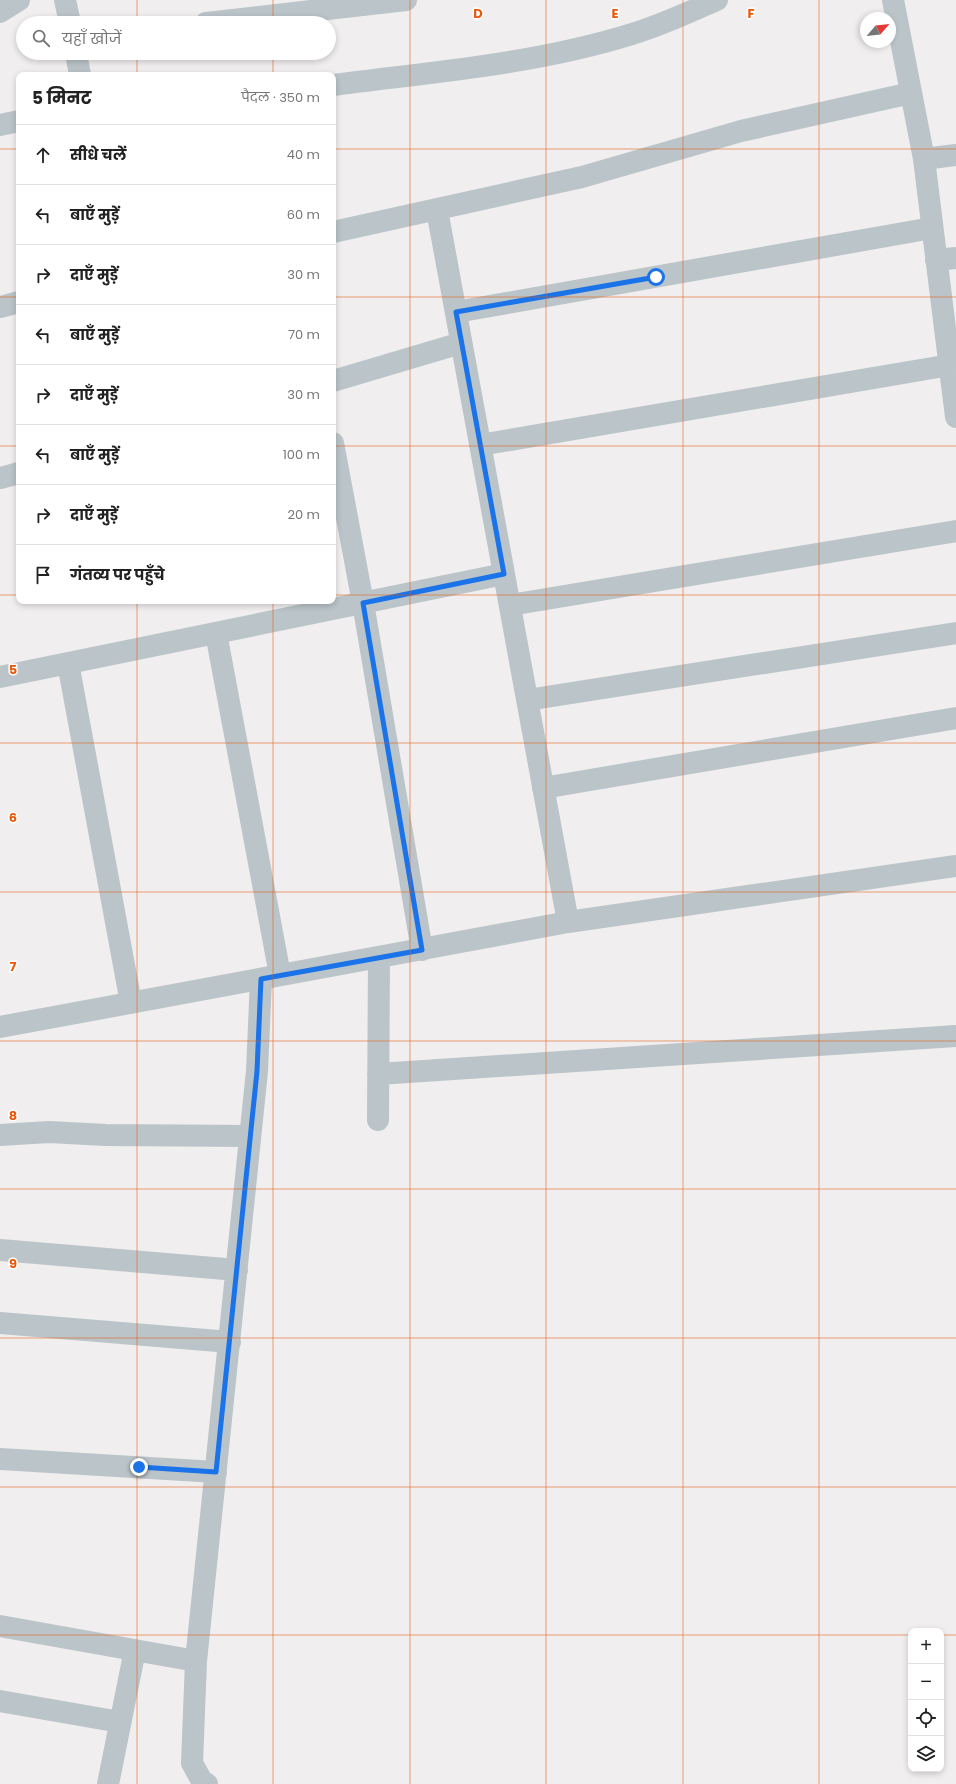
<!DOCTYPE html>
<html lang="hi">
<head>
<meta charset="utf-8">
<style>
	:root { --surface:#fff; --page:#f2f2f2; --text:#222; --muted:#767676; --line:#e0e0e0 }
	body { margin:0; font-family:Poppins,"Noto Sans Devanagari",sans-serif; background:var(--page); color:var(--text) }
	.controls { position:absolute; right:12px; bottom:12px; display:grid; overflow:hidden; border-radius:8px; box-shadow:0 2px 6px #0003 }
	.controls button { width:36px; height:36px; display:grid; place-items:center; padding:0; border:0; border-bottom:1px solid var(--line); background:var(--surface); color:var(--text); font:20px sans-serif }
	.compass { position:absolute; left:860px; top:12px; width:36px; height:36px; border-radius:50%; background:var(--surface); box-shadow:0 2px 6px #0003; rotate:62deg }
	.stop { position:absolute; width:12px; height:12px; margin:-9px; border:3px solid #1a73e8; border-radius:50%; background:#fff }
	.stop.end { background:#1a73e8; border-color:#fff; box-shadow:0 1px 4px #0008 }
	.list { margin:0; padding:0; list-style:none }
	h2 { display:flex; justify-content:space-between; align-items:center; height:52px; margin:0; padding:0 16px; font-size:17px }
	h2 small { font-size:13px; font-weight:400; color:var(--muted) }
	.list li { display:grid; grid-template-columns:26px 1fr auto; gap:12px; align-items:center; box-sizing:border-box; height:60px; padding:0 16px; border-top:1px solid var(--line) }
	.list b { display:block; font-size:15px; white-space:nowrap }
	.list em { font-size:13px; font-style:normal; color:var(--muted) }
	.icon { flex:none; width:22px; height:22px; fill:none; stroke:currentColor; stroke-width:2; stroke-linecap:round; stroke-linejoin:round }
	.map { position:relative; flex:none; width:956px; height:1784px; overflow:hidden }
	.search { position:absolute; background:var(--surface); box-shadow:0 2px 6px #0003; left:16px; top:16px; width:320px; height:44px; display:flex; align-items:center; gap:10px; box-sizing:border-box; padding:0 14px; border-radius:22px; color:var(--muted); font-size:15px }
	.panel { position:absolute; background:var(--surface); box-shadow:0 2px 6px #0003; left:16px; top:72px; width:320px; height:532px; border-radius:8px }
	.map>svg:first-child { display:block }
	.lines { fill:none; stroke-linecap:round; stroke-linejoin:round }
	.minor { stroke:#bac4c9; stroke-width:22 }
	.route { stroke:#1a73e8; stroke-width:5 }
	.grid { fill:none; stroke:#e8590c; stroke-width:1; stroke-opacity:0.55 }
	.grid-label { font-size:13px; text-anchor:middle; font-weight:bold; fill:#e8590c; stroke:#fff; stroke-width:3; stroke-linejoin:round; paint-order:stroke }
</style>
</head>
<body>
<div class="map">
<svg width="956" height="1784" viewBox="0 0 956 1784">
	<rect width="100%" height="100%" fill="#f0eeee"/>
	<g class="lines">
		<!-- minor -->
		<path class="minor" d="M 65,0 L 70,23
			M 893,0 L 924,159 L 956,417
			M 0,12 L 19,0
			M 206,23 L 406,0
			M 76,53 L 80,75
			M 333,85 C 433,72 536,64 632,34 C 662,25 689,12 717,0
			M 0,125 L 19,121
			M 924,159 L 956,155
			M 437,210 L 568,922
			M 333,232 L 582,177 L 741,131 L 911,93
			M 936,260 L 956,258
			M 0,307 L 19,302
			M 456,312 L 932,228
			M 333,381 L 461,343
			M 333,443 L 363,603 L 422,950
			M 480,445 L 950,365
			M 0,478 L 19,473
			M 510,605 L 956,531
			M 216,633 L 280,975
			M 68,663 L 131,1003
			M 0,677 L 504,574
			M 527,700 L 956,633
			M 543,788 L 956,718
			M 0,1027 L 568,922 L 956,866
			M 378,1074 L 956,1036
			M 378,1120 L 379,957
			M 0,1135 L 49,1132 L 106,1135 L 250,1136
			M 0,1250 L 237,1270
			M 0,1323 L 230,1342
			M 0,1459 L 216,1472
			M 0,1626 L 196,1661
			M 0,1701 L 120,1722
			M 108,1784 L 135,1650
			M 207,1784 L 202,1781 L 192,1763 L 196,1661 L 257,1071 L 261,979"/>
	</g>
	<g class="lines">
		<!-- route -->
		<path class="route" d="M 139,1467 L 216,1472 L 257,1071 L 261,979 L 422,950 L 363,603 L 504,574 L 456,312 L 656,277"/>
	</g>
	<!-- grid -->
	<path class="grid" d="M 137,0 L 137,23M 273,0 L 273,23M 410,0 L 410,1784M 546,0 L 546,1784M 683,0 L 683,1784M 819,0 L 819,1784M 137,53 L 137,75M 273,53 L 273,75M 0,149 L 19,149M 333,149 L 956,149M 0,297 L 19,297M 333,297 L 956,297M 0,446 L 19,446M 333,446 L 956,446M 0,595 L 19,595M 333,595 L 956,595M 137,601 L 137,1784M 273,601 L 273,1784M 0,743 L 956,743M 0,892 L 956,892M 0,1041 L 956,1041M 0,1189 L 956,1189M 0,1338 L 956,1338M 0,1487 L 956,1487M 0,1635 L 911,1635M 941,1635 L 956,1635"/>
	<g class="grid-label">
		<text x="478" y="18">D</text>
		<text x="615" y="18">E</text>
		<text x="751" y="18">F</text>
		<text x="13" y="674">5</text>
		<text x="13" y="822">6</text>
		<text x="13" y="971">7</text>
		<text x="13" y="1120">8</text>
		<text x="13" y="1268">9</text>
	</g>
</svg>
<div class="controls">
<button>+</button>
<button>−</button>
<button><svg class="icon" aria-label="locate" viewBox="0 0 24 24"><circle cx="12" cy="12" r="6"/><path d="M12 2v4M12 18v4M2 12h4M18 12h4"/></svg></button>
<button><svg class="icon" aria-label="layers" viewBox="0 0 24 24"><path d="M12 4l9 5-9 5-9-5zM3 14l9 5 9-5"/></svg></button>
</div>
<svg class="compass" viewBox="-18 -18 36 36"><path d="M0-13l5 13h-10z" fill="#e53935"/><path d="M0 13l5-13h-10z" fill="#767676"/></svg>
<div class="stop" style="left:656px;top:277px"></div>
<div class="stop end" style="left:139px;top:1467px"></div>
<div class="search"><svg class="icon" aria-label="search" viewBox="0 0 24 24"><circle cx="10" cy="10" r="6"/><path d="M15 15l6 6"/></svg>यहाँ खोजें</div>
<section class="panel">
<h2>5 मिनट<small>पैदल · 350 m</small></h2>
<ul class="list">
<li><svg class="icon" aria-label="ahead" viewBox="0 0 24 24"><path d="M12 20V5M6 11l6-6 6 6"/></svg><div><b>सीधे चलें</b></div><em>40 m</em></li>
<li><svg class="icon" aria-label="left" viewBox="0 0 24 24"><path d="M17 20v-9H6M10 6l-5 5 5 5"/></svg><div><b>बाएँ मुड़ें</b></div><em>60 m</em></li>
<li><svg class="icon" aria-label="right" viewBox="0 0 24 24"><path d="M7 20v-9h11M14 6l5 5-5 5"/></svg><div><b>दाएँ मुड़ें</b></div><em>30 m</em></li>
<li><svg class="icon" aria-label="left" viewBox="0 0 24 24"><path d="M17 20v-9H6M10 6l-5 5 5 5"/></svg><div><b>बाएँ मुड़ें</b></div><em>70 m</em></li>
<li><svg class="icon" aria-label="right" viewBox="0 0 24 24"><path d="M7 20v-9h11M14 6l5 5-5 5"/></svg><div><b>दाएँ मुड़ें</b></div><em>30 m</em></li>
<li><svg class="icon" aria-label="left" viewBox="0 0 24 24"><path d="M17 20v-9H6M10 6l-5 5 5 5"/></svg><div><b>बाएँ मुड़ें</b></div><em>100 m</em></li>
<li><svg class="icon" aria-label="right" viewBox="0 0 24 24"><path d="M7 20v-9h11M14 6l5 5-5 5"/></svg><div><b>दाएँ मुड़ें</b></div><em>20 m</em></li>
<li><svg class="icon" aria-label="arrive" viewBox="0 0 24 24"><path d="M6 21V4h12l-3 4 3 4H6"/></svg><div><b>गंतव्य पर पहुँचे</b></div></li>
</ul>
</section>
</div>
</body>
</html>
